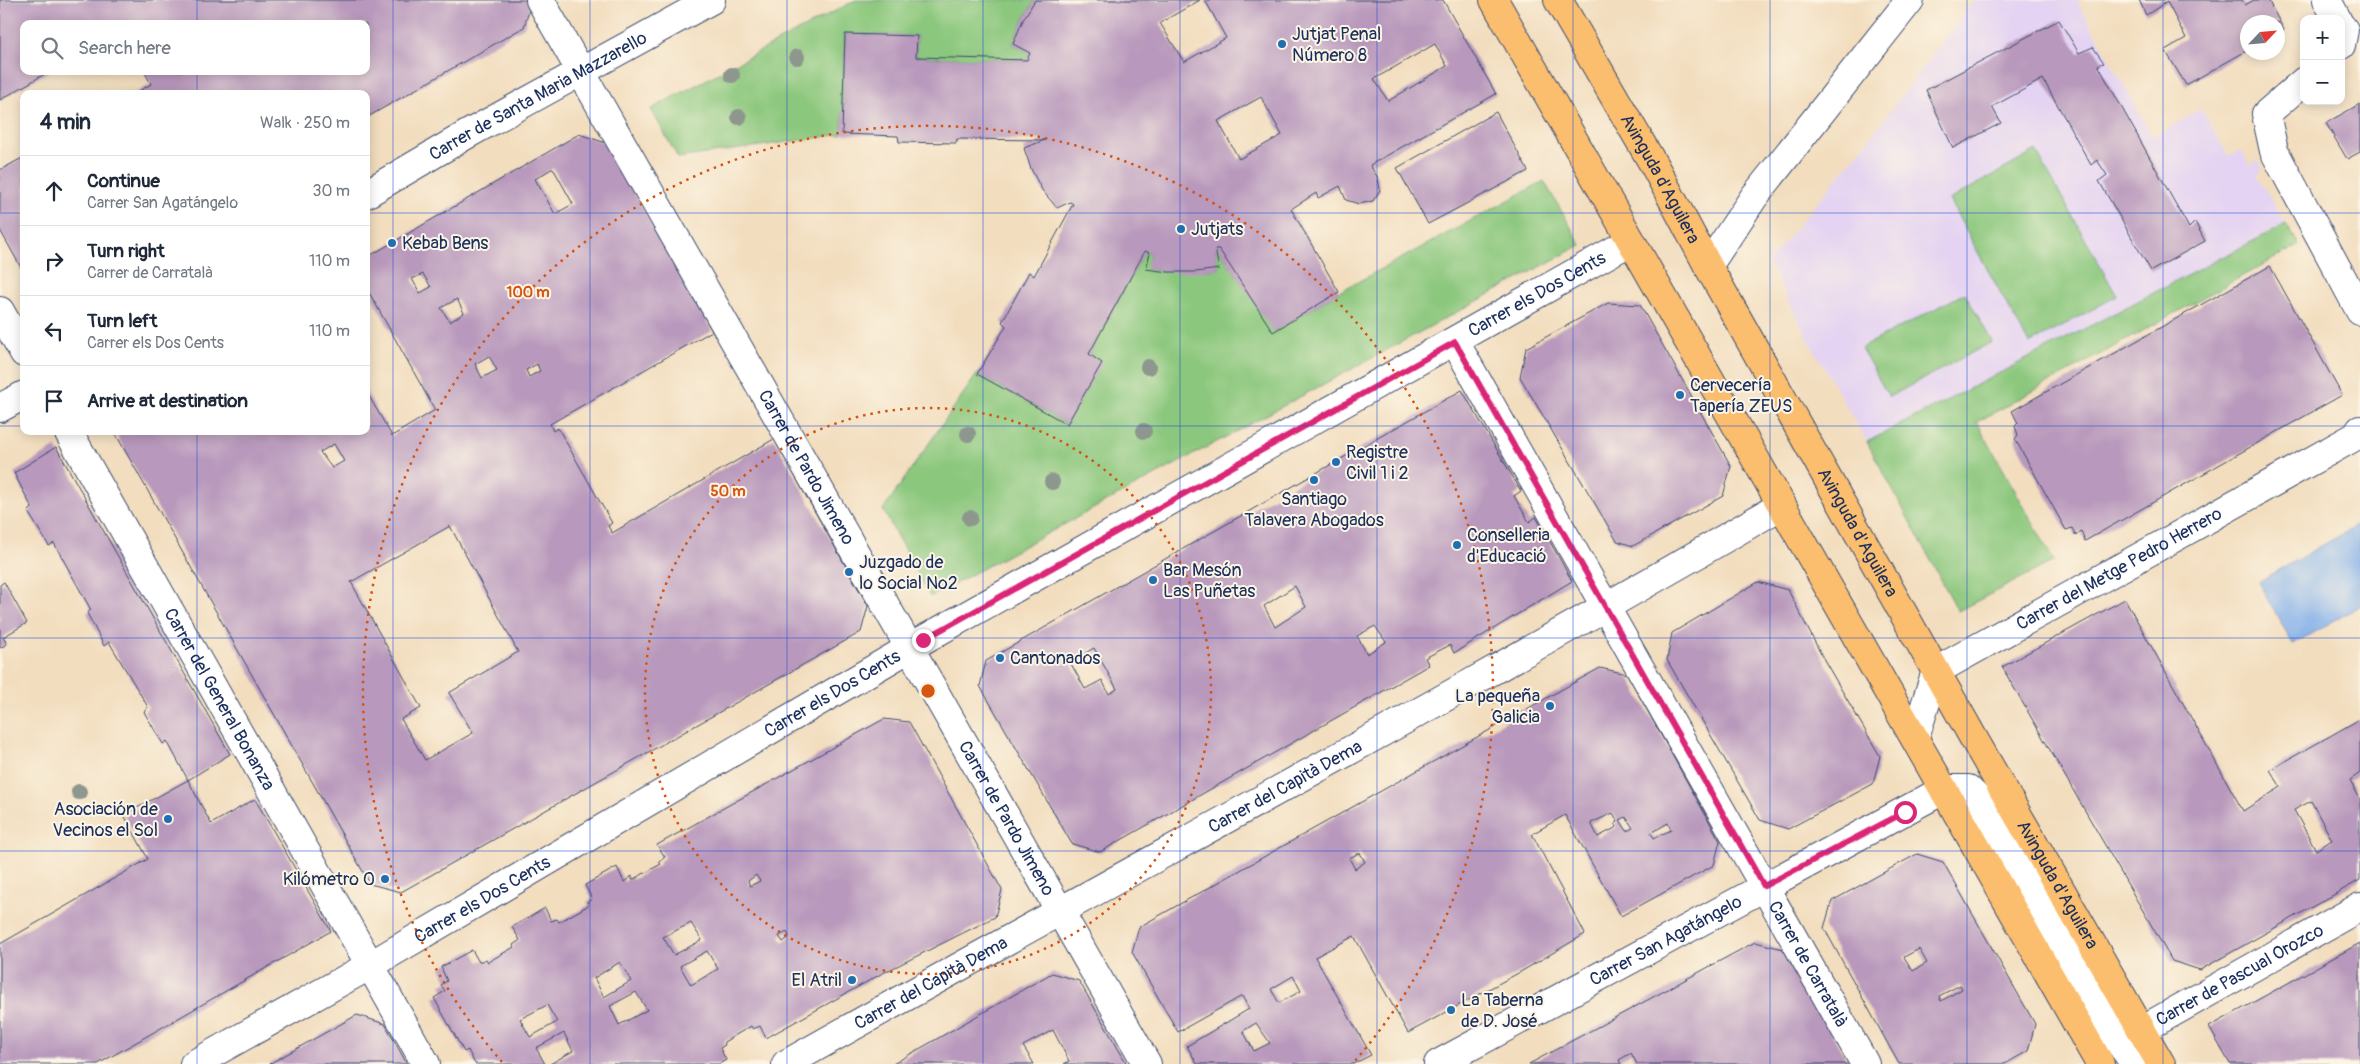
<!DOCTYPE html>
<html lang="en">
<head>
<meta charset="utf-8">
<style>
	:root { --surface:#fff; --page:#f6f6f7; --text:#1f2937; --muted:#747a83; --line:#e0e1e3 }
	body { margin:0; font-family:Pangolin,sans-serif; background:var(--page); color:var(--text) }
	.controls { position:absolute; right:15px; top:15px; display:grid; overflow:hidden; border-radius:10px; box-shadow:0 2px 12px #0003 }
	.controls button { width:45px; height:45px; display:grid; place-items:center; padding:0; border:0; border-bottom:1px solid var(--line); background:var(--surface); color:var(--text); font:25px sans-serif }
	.compass { position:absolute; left:2240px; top:15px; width:45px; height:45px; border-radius:50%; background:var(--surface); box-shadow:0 2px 12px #0003; rotate:64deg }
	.stop { position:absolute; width:15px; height:15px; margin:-11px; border:4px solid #db2777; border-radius:50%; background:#fff }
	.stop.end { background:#db2777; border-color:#fff; box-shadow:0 1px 5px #0008 }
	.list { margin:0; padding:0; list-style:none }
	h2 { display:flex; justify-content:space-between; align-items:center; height:65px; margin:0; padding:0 20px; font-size:21px }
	h2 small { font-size:16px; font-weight:400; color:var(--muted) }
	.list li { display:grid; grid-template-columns:32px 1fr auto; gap:15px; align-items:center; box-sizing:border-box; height:70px; padding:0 20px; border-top:1px solid var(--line) }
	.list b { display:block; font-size:19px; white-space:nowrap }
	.list p { margin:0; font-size:16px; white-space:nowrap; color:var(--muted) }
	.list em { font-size:16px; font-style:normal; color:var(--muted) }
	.icon { flex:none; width:28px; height:28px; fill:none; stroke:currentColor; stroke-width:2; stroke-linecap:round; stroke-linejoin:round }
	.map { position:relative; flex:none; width:2360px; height:1064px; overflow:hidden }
	.search { position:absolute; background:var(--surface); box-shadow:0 2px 12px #0003; left:20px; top:20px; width:350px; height:55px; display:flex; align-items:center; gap:12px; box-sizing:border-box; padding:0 18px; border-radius:10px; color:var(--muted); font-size:19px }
	.panel { position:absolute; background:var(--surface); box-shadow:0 2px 12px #0003; left:20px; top:90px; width:350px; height:345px; border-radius:10px }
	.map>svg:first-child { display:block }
	.built { fill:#e4d3f2 }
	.green { fill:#8bc77d; stroke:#537b6e }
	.water { fill:#80aeea; stroke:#4e6ea4 }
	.building { fill:#b898bc; fill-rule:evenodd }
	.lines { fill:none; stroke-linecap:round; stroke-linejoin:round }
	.minor-casing { stroke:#3b496c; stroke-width:30 }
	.major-casing { stroke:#3b496c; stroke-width:30 }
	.minor { stroke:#fff; stroke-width:28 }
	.major { stroke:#fbbe6e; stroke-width:28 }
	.tree { fill:#8e978e }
	.route { stroke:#db2777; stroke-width:6 }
	.grid { fill:none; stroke:#1d4ed8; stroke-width:1; stroke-opacity:0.55 }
	.ring { fill:none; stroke:#d45514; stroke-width:2.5; stroke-dasharray:2.5 5 }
	.poi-dot { fill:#1f6fb2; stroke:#fcf5e5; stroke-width:2 }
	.labels { text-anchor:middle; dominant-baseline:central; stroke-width:4; stroke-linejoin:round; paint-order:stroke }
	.poi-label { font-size:18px; fill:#1b2f5e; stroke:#fcf5e5; text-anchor:start }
	.street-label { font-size:18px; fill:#1b2f5e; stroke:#fcf5e5 }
	.centre { fill:#d45514; stroke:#fcf5e5; stroke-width:2.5 }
	.ring-label { font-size:15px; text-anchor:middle; font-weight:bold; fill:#d45514; stroke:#fcf5e5; stroke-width:4; stroke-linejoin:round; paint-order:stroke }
</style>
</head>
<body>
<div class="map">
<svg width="2360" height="1064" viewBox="0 0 2360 1064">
	<rect width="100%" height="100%" fill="#fcf5e5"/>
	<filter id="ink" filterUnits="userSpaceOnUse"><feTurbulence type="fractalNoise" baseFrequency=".02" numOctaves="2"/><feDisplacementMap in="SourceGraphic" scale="10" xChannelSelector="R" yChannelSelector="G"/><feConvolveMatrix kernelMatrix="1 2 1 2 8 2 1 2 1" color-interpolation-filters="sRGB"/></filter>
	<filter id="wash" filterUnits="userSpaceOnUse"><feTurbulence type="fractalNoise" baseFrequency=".0096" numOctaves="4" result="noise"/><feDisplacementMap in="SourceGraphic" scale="20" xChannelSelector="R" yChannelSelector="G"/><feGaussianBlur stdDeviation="1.12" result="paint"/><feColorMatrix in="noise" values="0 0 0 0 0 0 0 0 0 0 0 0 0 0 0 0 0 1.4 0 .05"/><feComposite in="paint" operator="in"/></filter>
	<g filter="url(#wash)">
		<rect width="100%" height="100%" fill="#f2ddbe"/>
		<!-- built -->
		<path class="built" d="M 1974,0 L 2076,0 L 2153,137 L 2201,109 L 2228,156 L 2242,150 L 2249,165 L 2258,160 L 2263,169 L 2257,176 L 2286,224 L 1867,442 L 1812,346 L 1768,262 L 1864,146 Z"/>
		<!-- green -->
		<path class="green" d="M 856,0 L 1035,0 L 1023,20 L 1013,44 L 1030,53 L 1027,60 L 916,57 L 917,36 L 845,34 L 842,134 L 678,158 L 651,109 Z
			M 2036,151 L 2117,296 L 2029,344 L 1949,200 Z
			M 1544,181 L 1581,245 L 930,597 L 883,510 L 977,374 L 1067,424 L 1101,363 L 1089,354 L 1145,251 L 1150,253 L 1147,269 C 1171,273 1194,272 1219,269 L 1215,249 L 1219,249 L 1274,332 L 1339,292 Z
			M 2286,224 L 2299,245 L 1977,422 L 2054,561 L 1958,611 L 1867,442 Z
			M 1965,293 L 1992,342 L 1889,397 L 1861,348 Z"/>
		<!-- water -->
		<path class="water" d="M 2360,524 L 2360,606 L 2293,644 L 2258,582 Z"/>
		<g id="blocks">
			<!-- building -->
			<path class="building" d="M 0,0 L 528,0 L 531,4 L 524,27 L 366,118 L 366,94 L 134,94 L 151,84 L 144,71 L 366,71 L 366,24 L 24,24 L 24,71 L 50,71 L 0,100 Z
				M 1035,0 L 1200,0 L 1160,23 L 1184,62 L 1226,38 L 1205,0 L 1443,0 L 1496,94 L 1370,165 L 1378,178 L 1380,190 L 1373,201 L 1359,204 L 1346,200 L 1340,186 L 1318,198 L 1316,193 L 1291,209 L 1339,292 L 1273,332 L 1219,249 L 1215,249 L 1219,269 L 1196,272 L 1168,272 L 1146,269 L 1150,253 L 1145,251 L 1089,354 L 1102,363 L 1067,424 L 977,374 L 1006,326 L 1002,322 L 1029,272 L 1034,276 L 1073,204 L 1070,202 L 1057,208 L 1042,190 L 1031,169 L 1024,148 L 1045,140 L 957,139 L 956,143 L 899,142 L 898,136 L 842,134 L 845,34 L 917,36 L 916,57 L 1027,60 L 1030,53 L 1013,44 L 1023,20 ZM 1435,44 L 1447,66 L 1388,101 L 1374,79 ZM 1261,97 L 1282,135 L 1239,159 L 1218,121 Z
				M 2139,0 L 2242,0 L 2245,5 L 2254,0 L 2268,0 L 2284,30 L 2278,33 L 2278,22 L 2248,22 L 2248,50 L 2186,85 L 2165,50 L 2186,38 L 2167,2 L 2146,15 Z
				M 2059,20 L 2079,53 L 2093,47 L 2104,63 L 2098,65 L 2189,228 L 2195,222 L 2205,241 L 2151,271 L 2099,181 L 2107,175 L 2097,160 L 2091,165 L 2043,79 L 1992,107 L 2001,123 L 1953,148 L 1926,90 Z
				M 2360,104 L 2360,152 L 2347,159 L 2326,123 Z
				M 1496,112 L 1528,171 L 1428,224 L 1397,168 Z
				M 579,134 L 606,143 L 712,331 L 550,424 L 553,431 L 558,428 L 612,523 L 608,526 L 612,533 L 774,439 L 868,606 L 861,632 L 401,892 L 370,884 L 114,431 L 366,431 L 366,391 L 392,436 L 435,410 L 366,287 L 366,258 ZM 553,168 L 573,204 L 555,214 L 535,179 ZM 423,274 L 431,287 L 420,293 L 412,279 ZM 457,299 L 464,313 L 450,322 L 441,308 ZM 489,356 L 497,370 L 482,378 L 475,364 ZM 537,364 L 540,371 L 529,377 L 526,370 ZM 334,444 L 344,461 L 332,468 L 320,452 ZM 450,526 L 518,652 L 449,693 L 473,733 L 425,760 L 401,719 L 421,708 L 351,582 Z
				M 24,157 L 24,273 L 0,230 L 0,170 Z
				M 2270,266 L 2342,395 L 2085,541 L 2081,531 L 2076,536 L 2072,528 L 2066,530 L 2015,439 L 2018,435 L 2015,426 L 2018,423 L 2012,411 Z
				M 1608,303 L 1640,305 L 1731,466 L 1723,496 L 1633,546 L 1617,541 L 1520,377 L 1526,348 Z
				M 1462,390 L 1521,491 L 1514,496 L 1529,522 L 1536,517 L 1572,581 L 1454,653 L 1450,645 L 1425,658 L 1429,665 L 1100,852 L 1072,844 L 980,686 L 986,661 ZM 1295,586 L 1306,607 L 1275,627 L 1264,606 ZM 1375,626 L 1386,642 L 1367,654 L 1357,636 ZM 1094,648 L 1117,689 L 1109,694 L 1102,680 L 1085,689 L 1070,662 Z
				M 56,447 L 230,754 L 188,780 L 211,824 L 255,799 L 331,931 L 98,1064 L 0,1064 L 0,944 L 148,859 L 124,815 L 188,780 L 167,741 L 163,744 L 144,712 L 148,707 L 109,642 L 104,646 L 87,613 L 91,610 L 54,543 L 49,546 L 28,512 L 32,508 L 14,473 Z
				M 4,582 L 27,623 L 3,637 L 7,644 L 0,648 L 0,585 Z
				M 1758,582 L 1788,590 L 1823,658 L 1880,756 L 1873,784 L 1788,829 L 1760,820 L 1667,660 L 1672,633 Z
				M 2125,599 L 2243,811 L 2281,787 L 2270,770 L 2360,719 L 2360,773 L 2350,780 L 2360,799 L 2360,880 L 2200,970 L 2172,961 L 2002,667 ZM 2311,801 L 2332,840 L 2316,850 L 2294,810 Z
				M 1600,668 L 1627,674 L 1720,841 L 1714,865 L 1621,916 L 1565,815 L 1532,834 L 1585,934 L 1522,971 L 1408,1033 L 1354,936 L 1315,957 L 1371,1055 L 1353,1064 L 1197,1064 L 1187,1046 L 1249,1009 L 1242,996 L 1178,1032 L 1132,952 L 1139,927 ZM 1613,813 L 1618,822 L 1615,824 L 1617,827 L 1598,837 L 1591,823 ZM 1626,817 L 1633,828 L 1627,831 L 1620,820 ZM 1668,823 L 1671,830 L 1654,838 L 1651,833 ZM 1360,853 L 1365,862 L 1355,869 L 1349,858 ZM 1293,976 L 1301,991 L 1279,1003 L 1271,989 ZM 1256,1023 L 1270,1043 L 1254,1051 L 1243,1031 Z
				M 884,719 L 909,722 L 1002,890 L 995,917 L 881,974 L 766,1038 L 760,1026 L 753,1029 L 751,1026 L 724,1042 L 725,1045 L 720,1048 L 726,1060 L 719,1064 L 550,1064 L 573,1051 L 564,1033 L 536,1048 L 545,1064 L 475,1064 L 468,1050 L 464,1052 L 434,998 L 445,991 L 441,985 L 447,981 L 441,967 L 472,950 L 479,962 L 486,959 L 488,962 L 514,947 L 513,945 L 520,940 L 512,927 L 545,908 L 551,921 L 557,919 L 559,922 L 589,905 L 587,902 L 592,899 L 585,885 L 617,867 L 624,882 L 632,876 L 632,880 L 661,864 L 659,862 L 665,857 L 657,845 ZM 756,875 L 760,881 L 750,886 L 748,881 ZM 691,923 L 702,940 L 674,955 L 663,937 ZM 787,932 L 789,937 L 783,942 L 779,936 ZM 707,951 L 718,969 L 691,985 L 680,966 ZM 620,962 L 631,981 L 604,997 L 594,978 ZM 636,992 L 647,1010 L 619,1025 L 610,1006 ZM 547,1005 L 557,1022 L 530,1037 L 520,1019 Z
				M 1917,854 L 1943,862 L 2035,1024 L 2028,1051 L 2005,1064 L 1899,1064 L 1824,928 L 1832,901 ZM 1919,949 L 1927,963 L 1913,971 L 1904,957 ZM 1960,985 L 1962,989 L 1941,1001 L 1939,996 Z
				M 1755,942 L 1783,949 L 1849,1064 L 1637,1064 L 1631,1053 L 1619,1060 L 1621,1064 L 1529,1064 Z
				M 2360,943 L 2360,1064 L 2230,1064 L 2209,1027 Z
				M 1052,973 L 1079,981 L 1127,1064 L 1064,1064 L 1069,1061 L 1053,1030 L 1023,1046 L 1034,1064 L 893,1064 Z
				M 357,1015 L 385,1024 L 407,1064 L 269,1064 Z"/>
		</g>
	</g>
	<g filter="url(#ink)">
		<use href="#blocks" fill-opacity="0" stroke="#3b496c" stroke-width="1"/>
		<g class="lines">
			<defs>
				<g id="minor">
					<path id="s1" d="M 540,0 L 1147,1064"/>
					<path d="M 2327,0 L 2337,19"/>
					<path d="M 2341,26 L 2344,30 L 2341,45"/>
					<path d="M 2304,81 L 2266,114 L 2274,151 L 2360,311"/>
					<path id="s2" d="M 366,194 L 466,135 L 711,0"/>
					<path d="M 1708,266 L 1754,197 L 1910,0"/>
					<path d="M 0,311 L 24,353"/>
					<path id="s3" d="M 1455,342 L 1865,1064"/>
					<path d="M 0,408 L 24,395"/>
					<path id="s4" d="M 68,431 L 426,1064"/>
					<path id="s5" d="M 1915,737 L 1936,671 L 2356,436 L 2360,430"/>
					<path id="s6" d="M 2122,1041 L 2360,907"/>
					<path id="s7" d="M 194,1064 L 369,966 L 923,640 L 1631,241"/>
					<path id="s8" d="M 786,1064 C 1117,877 1454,697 1782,505"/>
					<path id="s9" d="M 1438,1064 L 1945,789 L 1968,789 L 1982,803 L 2119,1042 L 2135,1064"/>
				</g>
				<g id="major">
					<path d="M 1494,0 L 2100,1064"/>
					<path id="s10" d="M 1558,0 L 1655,167 L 1708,266 L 1974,739 L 2161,1064"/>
				</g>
			</defs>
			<!-- minor casing -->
			<use href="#minor" class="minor-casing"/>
			<!-- major casing -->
			<use href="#major" class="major-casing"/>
			<!-- minor -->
			<use href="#minor" class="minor"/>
			<!-- major -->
			<use href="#major" class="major"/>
		</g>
		<!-- trees -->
		<g class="tree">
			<circle cx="797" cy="57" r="8"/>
			<circle cx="732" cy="75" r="8"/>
			<circle cx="739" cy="117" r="8"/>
			<circle cx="1148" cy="367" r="8"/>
			<circle cx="1144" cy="431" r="8"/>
			<circle cx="968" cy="434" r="8"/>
			<circle cx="1052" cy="482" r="8"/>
			<circle cx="970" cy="518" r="8"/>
			<circle cx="79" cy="792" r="8"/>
		</g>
	</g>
	<g class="lines" filter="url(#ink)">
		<!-- route -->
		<path class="route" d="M 923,640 L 1455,342 L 1764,886 L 1905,812"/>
	</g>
	<!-- grid -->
	<path class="grid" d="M 197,0 L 197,24M 393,0 L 393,1064M 590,0 L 590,1064M 787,0 L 787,1064M 983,0 L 983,1064M 1180,0 L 1180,1064M 1377,0 L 1377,1064M 1573,0 L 1573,1064M 1770,0 L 1770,1064M 1967,0 L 1967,1064M 2163,0 L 2163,1064M 197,71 L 197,94M 0,213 L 24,213M 366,213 L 2360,213M 0,426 L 24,426M 366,426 L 2360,426M 197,431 L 197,1064M 0,638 L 2360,638M 0,851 L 2360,851"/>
	<!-- distance rings -->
	<g class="ring">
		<circle cx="928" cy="691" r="283"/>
		<path d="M502 1062A565 565 0 1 1 1354 1062"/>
	</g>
	<!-- markers -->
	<g class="poi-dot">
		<circle cx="1282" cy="44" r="5"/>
		<circle cx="1181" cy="229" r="5"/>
		<circle cx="392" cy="243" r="5"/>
		<circle cx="1680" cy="395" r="5"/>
		<circle cx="1336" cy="462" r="5"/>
		<circle cx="1314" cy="480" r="5"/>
		<circle cx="1457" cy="545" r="5"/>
		<circle cx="849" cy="572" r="5"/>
		<circle cx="1153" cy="580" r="5"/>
		<circle cx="1000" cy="658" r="5"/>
		<circle cx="1550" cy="706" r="5"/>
		<circle cx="168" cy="819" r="5"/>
		<circle cx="385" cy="879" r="5"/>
		<circle cx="852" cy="980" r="5"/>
		<circle cx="1451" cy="1010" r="5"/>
	</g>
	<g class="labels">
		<!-- poi labels -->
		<g class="poi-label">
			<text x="1292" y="34">Jutjat Penal<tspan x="1292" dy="21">Número 8</tspan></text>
			<text x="1191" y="229">Jutjats</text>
			<text x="402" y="243">Kebab Bens</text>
			<text x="1690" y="385">Cervecería<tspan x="1690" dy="21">Tapería ZEUS</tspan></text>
			<text x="1346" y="452">Registre<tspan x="1346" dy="21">Civil 1 i 2</tspan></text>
			<text x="1314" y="499" text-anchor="middle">Santiago<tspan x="1314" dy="21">Talavera Abogados</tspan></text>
			<text x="1467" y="535">Conselleria<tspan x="1467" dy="21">d'Educació</tspan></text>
			<text x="859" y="562">Juzgado de<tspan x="859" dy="21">lo Social Nº2</tspan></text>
			<text x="1163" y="570">Bar Mesón<tspan x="1163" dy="21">Las Puñetas</tspan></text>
			<text x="1010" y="658">Cantonados</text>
			<text x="1540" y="696" text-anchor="end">La pequeña<tspan x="1540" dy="21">Galicia</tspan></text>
			<text x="158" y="809" text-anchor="end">Asociación de<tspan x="158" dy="21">Vecinos el Sol</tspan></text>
			<text x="375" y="879" text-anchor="end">Kilómetro 0</text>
			<text x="842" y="980" text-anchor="end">El Atril</text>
			<text x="1461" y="1000">La Taberna<tspan x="1461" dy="21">de D. José</tspan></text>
		</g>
		<!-- street labels -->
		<g class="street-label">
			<text stroke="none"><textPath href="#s2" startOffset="198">Carrer de Santa Maria Mazzarello</textPath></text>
			<text stroke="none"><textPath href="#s10" startOffset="206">Avinguda d'Aguilera</textPath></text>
			<text stroke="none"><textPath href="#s7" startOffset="1548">Carrer els Dos Cents</textPath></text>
			<text stroke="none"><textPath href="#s1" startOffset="538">Carrer de Pardo Jimeno</textPath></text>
			<text stroke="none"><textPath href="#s10" startOffset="611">Avinguda d'Aguilera</textPath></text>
			<text stroke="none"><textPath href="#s5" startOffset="279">Carrer del Metge Pedro Herrero</textPath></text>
			<text stroke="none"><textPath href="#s7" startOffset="738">Carrer els Dos Cents</textPath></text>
			<text stroke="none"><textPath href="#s4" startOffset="308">Carrer del General Bonanza</textPath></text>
			<text stroke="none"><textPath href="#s8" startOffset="571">Carrer del Capità Dema</textPath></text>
			<text stroke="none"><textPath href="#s1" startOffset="942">Carrer de Pardo Jimeno</textPath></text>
			<text stroke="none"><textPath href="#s10" startOffset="1016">Avinguda d'Aguilera</textPath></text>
			<text stroke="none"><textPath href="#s7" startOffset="332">Carrer els Dos Cents</textPath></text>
			<text stroke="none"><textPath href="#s9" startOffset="259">Carrer San Agatángelo</textPath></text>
			<text stroke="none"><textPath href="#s3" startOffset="715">Carrer de Carratalà</textPath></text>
			<text stroke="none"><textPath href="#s6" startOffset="135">Carrer de Pascual Orozco</textPath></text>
			<text stroke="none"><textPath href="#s8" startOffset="166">Carrer del Capità Dema</textPath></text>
		</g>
	</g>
	<circle cx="928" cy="691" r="8" class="centre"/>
	<g class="ring-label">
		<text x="528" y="297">100 m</text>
		<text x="728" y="496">50 m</text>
	</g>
</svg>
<div class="controls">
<button>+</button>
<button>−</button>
</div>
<svg class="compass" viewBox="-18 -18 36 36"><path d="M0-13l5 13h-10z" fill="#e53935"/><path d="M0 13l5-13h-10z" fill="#747a83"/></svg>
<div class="stop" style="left:1905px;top:812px"></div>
<div class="stop end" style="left:923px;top:640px"></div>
<div class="search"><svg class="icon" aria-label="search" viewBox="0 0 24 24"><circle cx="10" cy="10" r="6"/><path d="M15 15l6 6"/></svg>Search here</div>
<section class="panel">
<h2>4 min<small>Walk · 250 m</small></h2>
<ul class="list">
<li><svg class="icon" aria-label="ahead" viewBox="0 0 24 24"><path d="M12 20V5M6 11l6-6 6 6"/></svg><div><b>Continue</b><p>Carrer San Agatángelo</p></div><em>30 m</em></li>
<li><svg class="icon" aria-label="right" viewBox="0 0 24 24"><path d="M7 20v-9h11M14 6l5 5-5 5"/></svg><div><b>Turn right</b><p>Carrer de Carratalà</p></div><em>110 m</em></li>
<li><svg class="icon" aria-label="left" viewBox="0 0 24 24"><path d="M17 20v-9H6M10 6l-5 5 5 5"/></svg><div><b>Turn left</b><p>Carrer els Dos Cents</p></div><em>110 m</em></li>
<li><svg class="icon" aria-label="arrive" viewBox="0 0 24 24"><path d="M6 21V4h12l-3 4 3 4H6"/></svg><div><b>Arrive at destination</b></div></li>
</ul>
</section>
</div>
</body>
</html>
